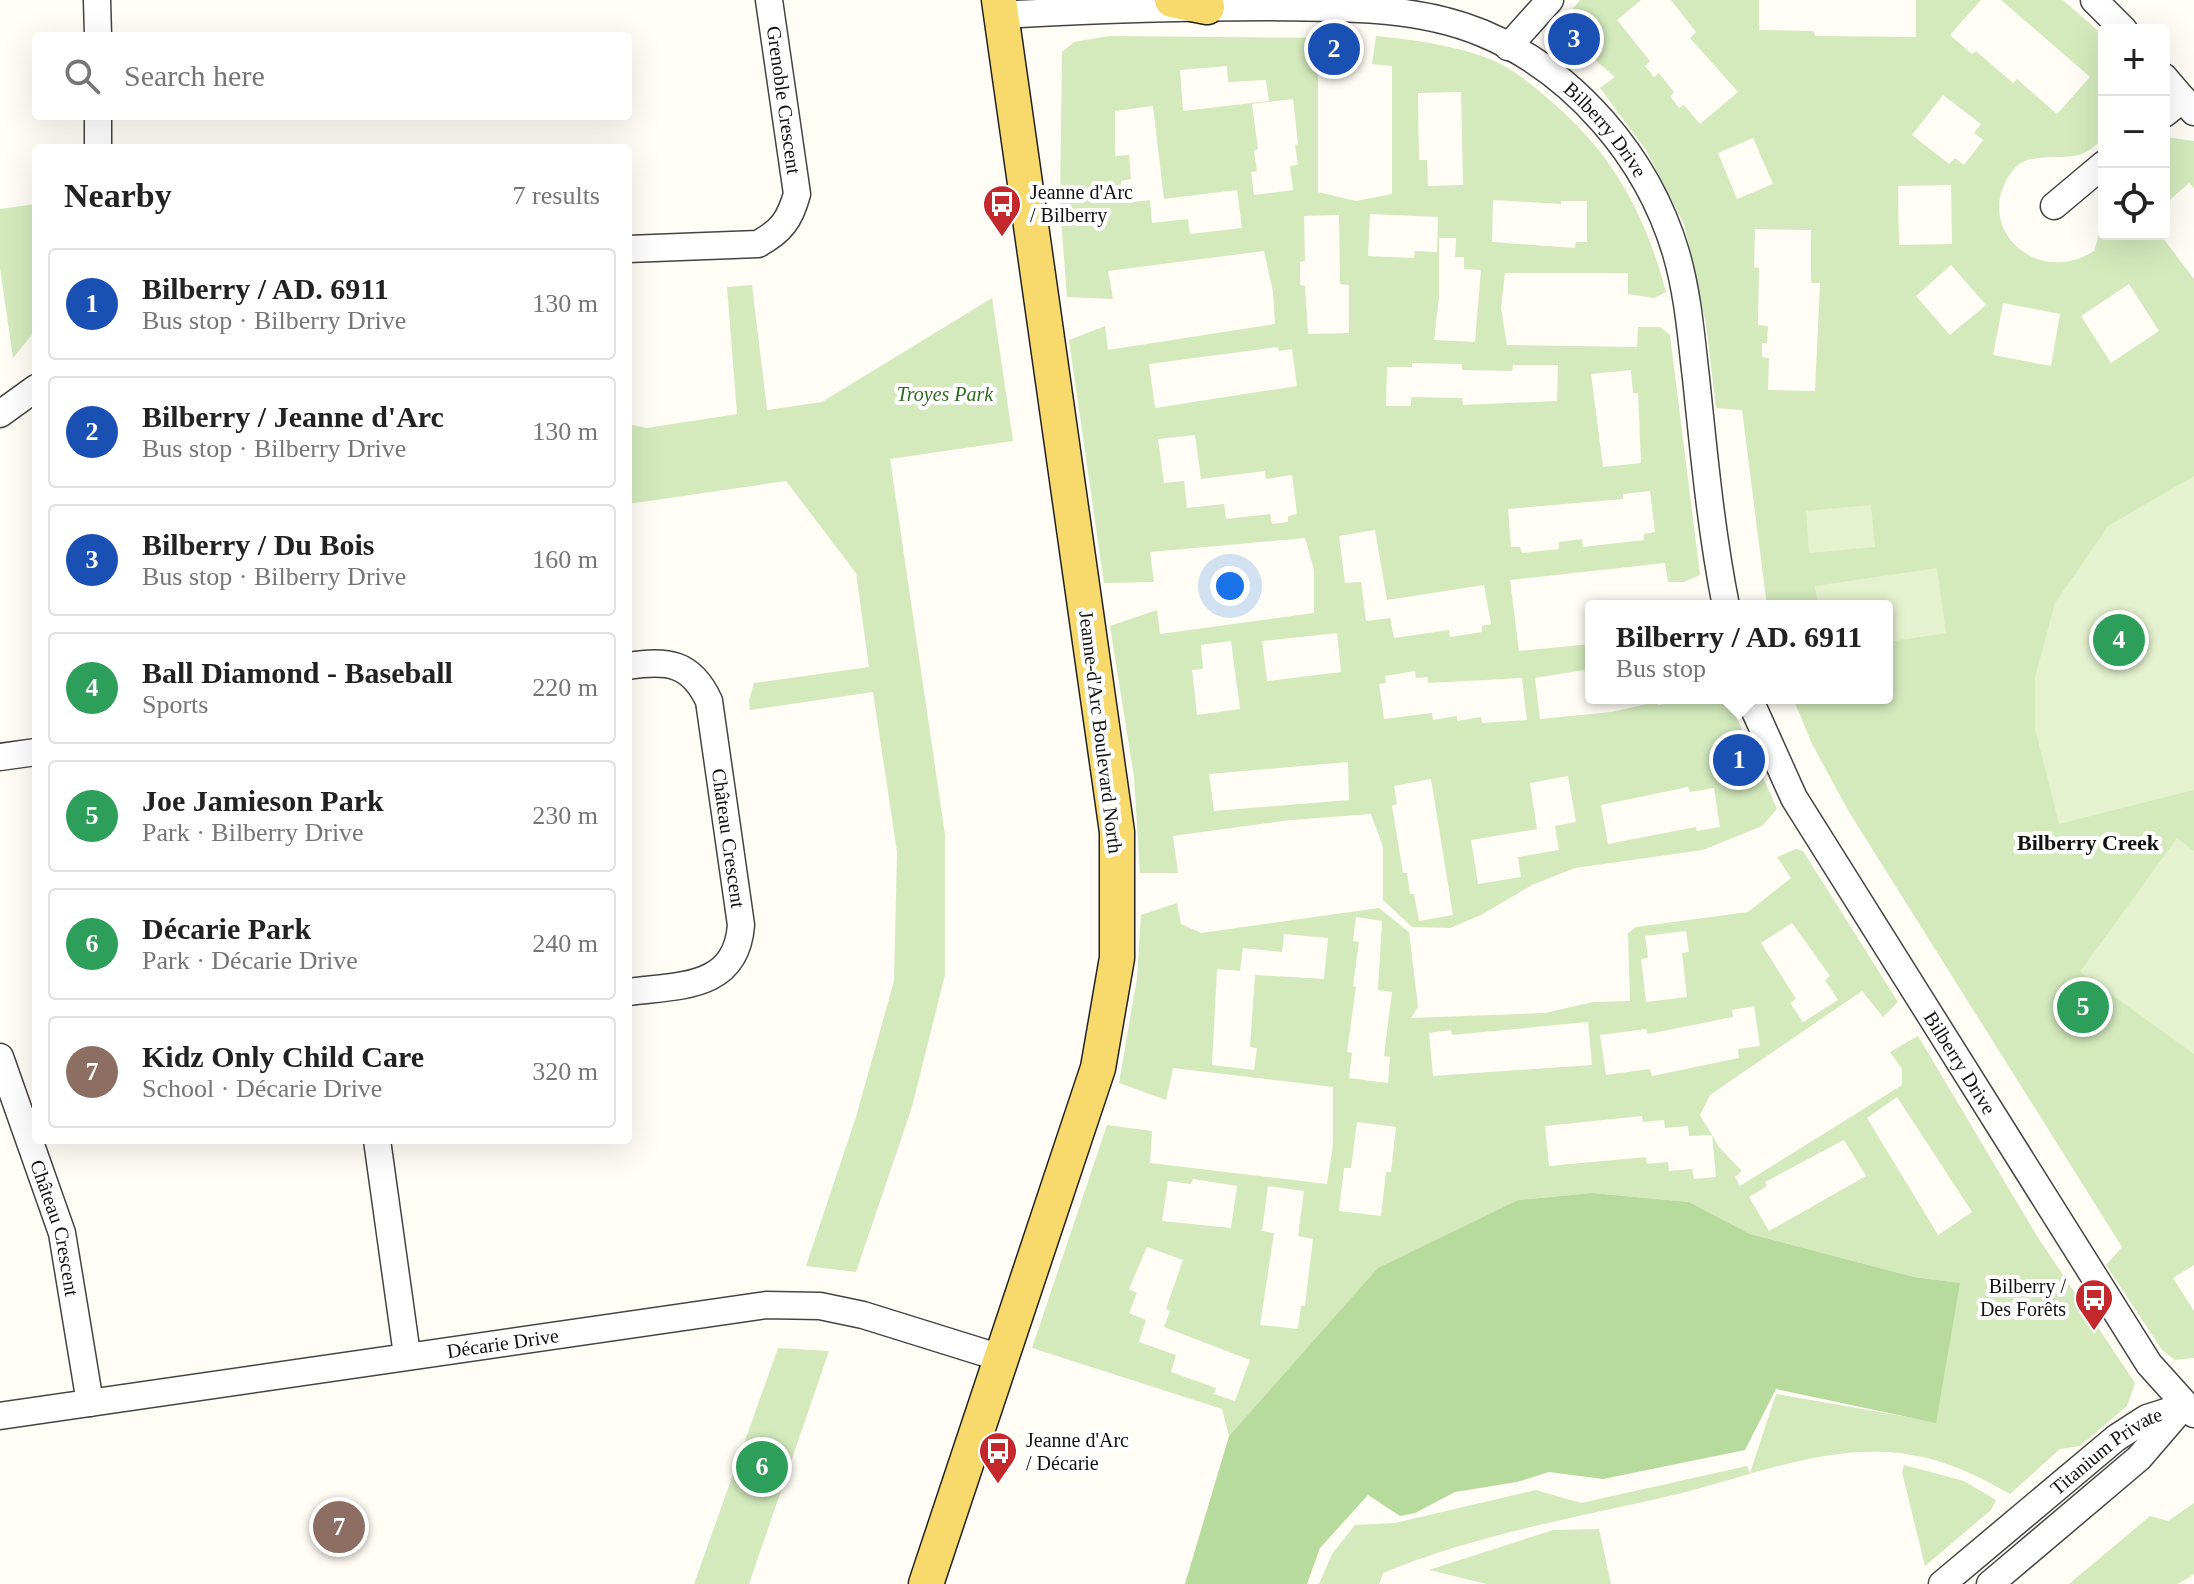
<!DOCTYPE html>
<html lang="en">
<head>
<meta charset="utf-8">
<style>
	:root { --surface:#fff; --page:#f2f2f2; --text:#222; --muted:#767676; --line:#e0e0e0; --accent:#111827 }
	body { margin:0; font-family:"Times New Roman",serif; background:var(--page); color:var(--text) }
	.controls { position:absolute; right:24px; top:24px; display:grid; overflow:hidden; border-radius:8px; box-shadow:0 8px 32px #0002 }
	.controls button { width:72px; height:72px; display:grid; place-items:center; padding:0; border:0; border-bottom:2px solid var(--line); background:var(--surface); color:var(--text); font:40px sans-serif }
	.you { position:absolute; left:1230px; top:586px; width:28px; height:28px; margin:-20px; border:6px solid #fff; border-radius:50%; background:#1a73e8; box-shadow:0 0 0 12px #1a73e833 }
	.badge { display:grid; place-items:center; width:52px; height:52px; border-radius:50%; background:var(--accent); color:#fff; font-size:26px; font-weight:700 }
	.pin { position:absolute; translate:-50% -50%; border:4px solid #fff; box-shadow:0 2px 8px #0006 }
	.popup { position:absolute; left:1585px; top:600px; width:308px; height:104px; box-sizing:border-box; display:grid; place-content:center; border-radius:8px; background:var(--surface); filter:drop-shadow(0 2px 6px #0005); font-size:26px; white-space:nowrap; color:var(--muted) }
	.popup b { font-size:30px; color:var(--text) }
	.popup::after { content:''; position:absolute; left:50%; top:100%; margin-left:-16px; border:16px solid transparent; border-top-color:var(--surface) }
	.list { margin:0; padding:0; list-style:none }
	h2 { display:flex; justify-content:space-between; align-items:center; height:104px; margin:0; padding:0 32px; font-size:34px }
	h2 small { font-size:26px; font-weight:400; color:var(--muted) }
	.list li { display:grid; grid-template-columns:52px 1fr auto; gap:24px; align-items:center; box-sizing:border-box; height:112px; margin:0 16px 16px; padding:0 16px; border:2px solid var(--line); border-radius:8px }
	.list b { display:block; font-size:30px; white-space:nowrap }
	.list p { margin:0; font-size:26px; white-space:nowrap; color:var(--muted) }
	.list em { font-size:26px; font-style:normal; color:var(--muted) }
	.icon { flex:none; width:44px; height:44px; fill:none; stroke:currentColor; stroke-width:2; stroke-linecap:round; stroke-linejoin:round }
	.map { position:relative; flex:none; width:2194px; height:1584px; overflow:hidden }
	.search { position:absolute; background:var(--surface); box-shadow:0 8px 32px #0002; left:32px; top:32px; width:600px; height:88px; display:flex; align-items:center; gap:20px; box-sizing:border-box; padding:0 28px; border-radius:8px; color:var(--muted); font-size:30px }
	.panel { position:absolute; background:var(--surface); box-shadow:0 8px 32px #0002; left:32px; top:144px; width:600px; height:1000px; border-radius:8px }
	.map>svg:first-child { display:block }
	.green { fill:#d4eabd; fill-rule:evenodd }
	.forest { fill:#b7db9c }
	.pitch { fill:#e5f2cf }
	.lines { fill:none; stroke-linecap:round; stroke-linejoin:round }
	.minor-casing { stroke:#444; stroke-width:29 }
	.major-casing { stroke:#222; stroke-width:37 }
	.minor { stroke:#fff; stroke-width:26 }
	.major { stroke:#f7d96c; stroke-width:34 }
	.labels { text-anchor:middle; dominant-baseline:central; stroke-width:8; stroke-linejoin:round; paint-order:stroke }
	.street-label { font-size:20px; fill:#111; stroke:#fff }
	.poi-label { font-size:20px; fill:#111; stroke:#fff; text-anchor:start }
	.park-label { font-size:20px; font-style:italic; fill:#2d6a20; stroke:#fff }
	.neighbourhood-label { font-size:22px; font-weight:bold; fill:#111; stroke:#fff }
</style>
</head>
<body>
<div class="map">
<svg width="2194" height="1584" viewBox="0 0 2194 1584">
	<rect width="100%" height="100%" fill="#fffdf5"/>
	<!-- green -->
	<path class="green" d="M 1580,0 L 1641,0 L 1617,20 L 1650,61 L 1645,66 L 1654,77 L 1659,73 L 1674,92 L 1670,96 L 1679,108 L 1684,105 L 1700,124 L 1738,92 L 1690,38 L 1696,32 L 1671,0 L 1759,0 L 1759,30 L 1814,31 L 1815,36 L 1916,37 L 1916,0 L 1981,0 L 1950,35 L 1972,54 L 1976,51 L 2013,83 L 2017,79 L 2057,114 L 2090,77 L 2001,0 L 2063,0 L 2104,36 L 2104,138 C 2098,143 2091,150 2084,153 C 2064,162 2030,150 2014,169 C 1969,224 2035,289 2094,251 L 2104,218 L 2104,234 L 2160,234 L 2194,279 L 2194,1265 L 2173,1278 L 2194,1311 L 2194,1358 L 2175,1360 L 2162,1350 L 2106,1265 L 2122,1247 L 1849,812 L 1812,744 L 1793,698 L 1887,698 L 1887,606 L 1767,606 L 1742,410 L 1716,408 L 1706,324 L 1684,224 L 1646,150 L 1600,88 L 1615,77 L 1557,28 ZM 1943,95 L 1981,124 L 1974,133 L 1983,140 L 1964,165 L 1955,158 L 1949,164 L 1912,135 ZM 1753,138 L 1773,184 L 1737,199 L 1718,153 ZM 1951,185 L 1952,244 L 1899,245 L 1898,186 ZM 1755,229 L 1811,230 L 1811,283 L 1820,283 L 1815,391 L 1768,390 L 1769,358 L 1762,357 L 1762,343 L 1767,343 L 1768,326 L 1758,325 L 1759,268 L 1754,267 ZM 1951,265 L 1986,305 L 1950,335 L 1916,296 ZM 2129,284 L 2159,331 L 2111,363 L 2081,316 ZM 2003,303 L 2060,314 L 2051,366 L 1993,355 Z
		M 1109,36 L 1337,38 L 1340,61 L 1318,60 L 1318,192 L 1356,201 L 1392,194 L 1392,66 L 1372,64 L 1376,36 C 1414,40 1454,45 1490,59 C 1510,67 1530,83 1546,97 C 1611,151 1644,210 1666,292 L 1654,298 L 1628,294 L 1628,273 L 1505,273 L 1501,308 L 1507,345 L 1637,347 L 1638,327 L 1660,327 L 1670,335 L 1700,575 L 1684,582 L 1668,582 L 1665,563 L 1510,580 L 1519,651 L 1591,644 L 1591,669 L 1535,678 L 1540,719 L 1611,712 L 1656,702 L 1658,705 L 1680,702 L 1680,698 L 1728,698 L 1777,809 L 1762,826 L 1703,850 L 1575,868 L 1532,885 L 1481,915 L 1450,928 L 1412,927 L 1383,900 L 1383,847 L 1371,814 L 1291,820 L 1173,836 L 1178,873 L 1140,873 L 1134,777 L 1110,626 L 1157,610 L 1160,634 L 1314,613 L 1314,570 L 1305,538 L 1150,552 L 1154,582 L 1104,583 L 1069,340 L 1105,326 L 1108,350 L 1275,324 L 1273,292 L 1264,251 L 1108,271 L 1113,299 L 1067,297 L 1060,205 L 1062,52 L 1074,42 ZM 1227,66 L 1228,82 L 1266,80 L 1269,101 L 1183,111 L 1180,70 ZM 1461,92 L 1463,185 L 1428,186 L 1427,160 L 1419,160 L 1418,93 ZM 1293,99 L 1298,144 L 1295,145 L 1298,165 L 1290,166 L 1293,190 L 1254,195 L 1251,172 L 1257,171 L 1254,151 L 1258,149 L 1252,104 ZM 1153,106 L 1164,199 L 1237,190 L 1242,228 L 1190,234 L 1188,219 L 1152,223 L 1150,200 L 1123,203 L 1121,181 L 1131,179 L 1129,155 L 1115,156 L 1115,111 ZM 1493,200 L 1561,204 L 1561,201 L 1587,201 L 1587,242 L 1576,242 L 1575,248 L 1492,242 ZM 1370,214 L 1438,217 L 1437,252 L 1415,251 L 1414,258 L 1368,256 ZM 1339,215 L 1340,284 L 1349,285 L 1349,333 L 1308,334 L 1305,286 L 1300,285 L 1300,262 L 1305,261 L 1304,216 ZM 1439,238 L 1456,238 L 1455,257 L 1464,257 L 1464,269 L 1481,270 L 1475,342 L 1434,340 L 1439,297 ZM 1278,347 L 1279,351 L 1292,349 L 1297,386 L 1155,408 L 1149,364 ZM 1412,363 L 1462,364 L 1462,370 L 1512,371 L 1513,365 L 1558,365 L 1557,401 L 1463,405 L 1462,398 L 1411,397 L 1411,406 L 1386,406 L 1387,367 L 1412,367 ZM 1631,370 L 1633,393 L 1638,393 L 1641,463 L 1603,467 L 1591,374 ZM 1195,435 L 1201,479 L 1265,471 L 1266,479 L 1292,475 L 1297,514 L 1288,516 L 1288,522 L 1272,524 L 1270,514 L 1226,519 L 1224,504 L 1187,508 L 1184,481 L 1164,483 L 1158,439 ZM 1650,491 L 1655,532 L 1644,534 L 1644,540 L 1583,547 L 1582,539 L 1559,542 L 1559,549 L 1522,553 L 1520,547 L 1511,547 L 1508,509 L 1623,499 L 1623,494 ZM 1375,530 L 1387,600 L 1484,585 L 1491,624 L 1482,626 L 1482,632 L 1450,637 L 1449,630 L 1394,638 L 1390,618 L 1366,621 L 1361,582 L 1345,583 L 1339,536 ZM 1337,633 L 1341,672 L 1267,681 L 1262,641 ZM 1231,641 L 1240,709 L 1197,715 L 1192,670 L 1203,669 L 1201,645 ZM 1415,671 L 1416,678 L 1428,677 L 1428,683 L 1522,678 L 1527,720 L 1482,723 L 1481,717 L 1457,721 L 1457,716 L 1433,720 L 1432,713 L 1384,719 L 1379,684 L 1386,683 L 1385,676 ZM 1348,762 L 1349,800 L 1214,811 L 1209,774 ZM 1568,776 L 1576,822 L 1555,826 L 1559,850 L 1518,857 L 1521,877 L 1478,884 L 1471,840 L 1537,829 L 1530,783 ZM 1431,779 L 1453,915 L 1419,921 L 1414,894 L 1410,894 L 1407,873 L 1403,873 L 1392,806 L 1397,804 L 1394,786 ZM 1688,787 L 1690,792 L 1714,788 L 1720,827 L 1697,831 L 1696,827 L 1608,844 L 1601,805 Z
		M 2166,137 L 2194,141 L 2194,188 L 2189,183 L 2164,205 Z
		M 36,204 L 36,330 L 13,358 L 0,268 L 0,209 Z
		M 752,285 L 767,410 L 822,402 L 992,298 L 1013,441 L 890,459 L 945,835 L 945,975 L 912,1107 L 856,1272 L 806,1266 L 856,1117 L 894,981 L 897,852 L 873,692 L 750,710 L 749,700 L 754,683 L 869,667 L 856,573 L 786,481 L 628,504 L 628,424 L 647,428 L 737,414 L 727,287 Z
		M 1796,849 L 1803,851 L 1898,1002 L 1883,1017 L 1862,991 L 1710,1095 L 1700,1115 L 1719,1147 L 1742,1171 L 1735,1177 L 1740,1186 L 1902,1085 L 1902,1069 L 1890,1052 L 1918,1036 L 2037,1236 L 2135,1383 L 2127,1406 L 2080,1446 L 2060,1449 L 2010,1494 C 1970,1471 1932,1454 1885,1452 C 1817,1448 1747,1477 1682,1493 C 1582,1517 1479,1533 1383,1573 L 1379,1584 L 1319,1584 L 1332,1554 L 1355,1525 L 1395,1523 L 1536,1490 L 1581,1503 L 1747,1466 L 1750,1473 L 1776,1394 L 1925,1420 L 1959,1283 L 1914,1277 L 1750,1234 L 1689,1202 L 1592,1193 L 1518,1200 L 1379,1268 L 1229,1436 L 1222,1409 L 1032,1348 L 1107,1125 L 1152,1131 L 1150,1163 L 1327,1184 L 1333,1146 L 1333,1087 L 1173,1068 L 1166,1100 L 1119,1083 L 1137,978 L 1141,915 L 1177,903 L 1181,924 L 1201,933 L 1379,908 L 1409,932 L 1418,1007 L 1411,1018 L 1545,1013 L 1593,1002 L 1630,1001 L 1628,933 L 1636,927 L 1748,912 L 1791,878 L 1777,857 ZM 1356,917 L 1382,921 L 1378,990 L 1392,992 L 1384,1056 L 1390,1057 L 1388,1083 L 1349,1078 L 1352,1053 L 1347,1052 L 1356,987 L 1353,986 L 1359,942 L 1353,941 ZM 1792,923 L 1830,976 L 1825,980 L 1838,1000 L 1803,1022 L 1790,1003 L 1796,999 L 1761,943 ZM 1686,931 L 1689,952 L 1682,953 L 1687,997 L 1646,1002 L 1641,959 L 1648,958 L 1645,936 ZM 1284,934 L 1328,938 L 1324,979 L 1255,975 L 1250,1047 L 1257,1048 L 1254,1070 L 1212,1065 L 1217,969 L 1240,971 L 1243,948 L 1282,952 ZM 1754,1006 L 1760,1046 L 1738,1049 L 1739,1058 L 1652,1076 L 1650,1069 L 1606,1075 L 1600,1035 L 1646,1029 L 1648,1034 L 1733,1017 L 1732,1010 ZM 1588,1022 L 1592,1065 L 1433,1076 L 1429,1033 L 1451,1030 L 1452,1035 ZM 1897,1097 L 1972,1212 L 1938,1235 L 1867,1118 ZM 1642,1116 L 1643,1122 L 1664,1120 L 1665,1128 L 1688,1126 L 1689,1136 L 1712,1135 L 1716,1177 L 1694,1179 L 1692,1169 L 1669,1171 L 1668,1162 L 1647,1164 L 1646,1157 L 1549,1166 L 1545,1126 ZM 1357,1122 L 1396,1127 L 1391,1172 L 1386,1172 L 1381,1216 L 1339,1211 L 1344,1168 L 1351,1168 ZM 1844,1140 L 1866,1176 L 1769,1231 L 1749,1197 L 1767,1186 L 1765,1182 ZM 1193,1179 L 1237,1186 L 1231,1228 L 1162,1221 L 1168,1181 L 1191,1184 ZM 1268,1186 L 1304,1191 L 1298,1236 L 1313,1239 L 1305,1306 L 1301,1306 L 1298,1329 L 1260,1325 L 1274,1233 L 1262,1231 ZM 1147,1247 L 1183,1260 L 1166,1309 L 1170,1311 L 1164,1327 L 1250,1360 L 1235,1401 L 1214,1394 L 1216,1388 L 1171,1372 L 1176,1355 L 1139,1342 L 1146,1320 L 1129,1313 L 1137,1293 L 1129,1289 Z
		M 778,1348 L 829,1351 L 749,1584 L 694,1584 Z
		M 1904,1465 L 1964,1481 L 1996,1500 L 1991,1510 L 1925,1566 L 1902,1472 Z
		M 2194,1503 L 2194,1574 L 2178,1584 L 2069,1584 L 2150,1516 L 2168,1521 Z
		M 1599,1529 L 1611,1584 L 1487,1584 L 1429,1570 L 1553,1530 Z"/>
	<!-- forest -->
	<path class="forest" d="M 1592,1193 L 1689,1202 L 1750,1234 L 1914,1277 L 1960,1283 L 1936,1423 L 1776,1389 L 1745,1450 L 1603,1479 L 1549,1472 L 1517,1482 L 1455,1492 L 1415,1513 L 1400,1516 L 1368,1495 L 1320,1548 L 1307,1584 L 1185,1584 L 1229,1436 L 1378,1268 L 1518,1200 Z"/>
	<!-- pitch -->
	<path class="pitch" d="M 2194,476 L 2194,790 L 2059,824 L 2035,729 L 2035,677 L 2055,603 L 2108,526 Z
		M 1871,505 L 1875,547 L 1809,553 L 1806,511 Z
		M 1937,568 L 1946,633 L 1887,642 L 1887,606 L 1818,606 L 1815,586 Z
		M 2177,838 L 2194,851 L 2194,1054 L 2080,972 Z"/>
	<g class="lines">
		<defs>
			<g id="minor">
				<path d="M 97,0 L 98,36"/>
				<path d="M 2094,0 L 2124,30"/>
				<path id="s1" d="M 1000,15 C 1089,10 1178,7 1267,7 C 1337,8 1415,5 1482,33 C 1574,71 1648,158 1676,253 C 1688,294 1691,336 1696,378 C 1704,454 1711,531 1726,606"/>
				<path d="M 1508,47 L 1550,0"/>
				<path d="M 2164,77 L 2194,112"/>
				<path d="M 2164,114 L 2183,99"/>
				<path d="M 98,116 L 98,148"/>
				<path d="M 2054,206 L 2104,164"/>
				<path d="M 628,249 L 758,244 C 782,231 790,219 797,194 L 769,0"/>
				<path d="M 0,414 L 36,388"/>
				<path id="s2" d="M 628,666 C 667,660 691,662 709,701 L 741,925 C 736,990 679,985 628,992"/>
				<path id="s3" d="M 1749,698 L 1794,798 L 2149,1364 L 2194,1414"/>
				<path d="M 0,757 L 36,752"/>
				<path id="s4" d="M 0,1057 L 62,1233 L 90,1403"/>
				<path d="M 377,1140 L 407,1355"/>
				<path id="s5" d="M 0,1416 L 766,1305 L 820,1306 L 863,1315 L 1001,1358"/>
				<path id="s6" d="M 1942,1584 L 2116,1438 L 2147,1418 L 2185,1406"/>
				<path d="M 1990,1584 L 2139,1458 L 2182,1408"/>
			</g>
			<path id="major" d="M 1172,0 L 1207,7
				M 926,1584 L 1098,1068 L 1117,958 L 1117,832 L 999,0"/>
		</defs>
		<!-- minor casing -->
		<use href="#minor" class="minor-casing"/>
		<!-- major casing -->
		<use href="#major" class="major-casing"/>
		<!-- minor -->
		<use href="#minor" class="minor"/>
		<!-- major -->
		<use href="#major" class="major"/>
	</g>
	<!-- icons -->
	<defs>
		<symbol id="bus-pin" viewBox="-11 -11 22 30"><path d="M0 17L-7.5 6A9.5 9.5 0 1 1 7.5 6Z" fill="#c2282c" stroke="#fff"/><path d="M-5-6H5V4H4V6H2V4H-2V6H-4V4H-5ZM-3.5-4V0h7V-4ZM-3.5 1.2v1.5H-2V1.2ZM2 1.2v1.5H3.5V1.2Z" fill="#fff"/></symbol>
	</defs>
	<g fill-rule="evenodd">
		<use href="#bus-pin" x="980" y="182" width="44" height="60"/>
		<use href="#bus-pin" x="2072" y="1276" width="44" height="60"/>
		<use href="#bus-pin" x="976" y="1429" width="44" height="60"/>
	</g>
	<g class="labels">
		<!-- street labels -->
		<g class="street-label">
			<text transform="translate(784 100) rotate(82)">Grenoble Crescent</text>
			<text stroke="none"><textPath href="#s1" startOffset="644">Bilberry Drive</textPath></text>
			<text transform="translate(1101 732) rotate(83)">Jeanne-d'Arc Boulevard North</text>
			<text stroke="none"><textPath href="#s2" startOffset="236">Château Crescent</textPath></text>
			<text stroke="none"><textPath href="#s3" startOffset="422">Bilberry Drive</textPath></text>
			<text stroke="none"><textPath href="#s4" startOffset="180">Château Crescent</textPath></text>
			<text stroke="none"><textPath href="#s5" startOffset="508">Décarie Drive</textPath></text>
			<text stroke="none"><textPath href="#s6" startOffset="212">Titanium Private</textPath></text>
		</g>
		<!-- poi labels -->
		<g class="poi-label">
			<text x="1030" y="192">Jeanne d'Arc<tspan x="1030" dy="23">/ Bilberry</tspan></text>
			<text x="2066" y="1286" text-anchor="end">Bilberry /<tspan x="2066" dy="23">Des Forêts</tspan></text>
			<text x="1026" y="1440">Jeanne d'Arc<tspan x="1026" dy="23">/ Décarie</tspan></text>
		</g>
		<!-- park labels -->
		<g class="park-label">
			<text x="945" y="394">Troyes Park</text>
		</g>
		<!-- neighbourhood labels -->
		<g class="neighbourhood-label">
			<text x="2088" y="842">Bilberry Creek</text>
		</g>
	</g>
</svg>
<div class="controls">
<button>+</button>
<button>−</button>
<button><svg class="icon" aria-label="locate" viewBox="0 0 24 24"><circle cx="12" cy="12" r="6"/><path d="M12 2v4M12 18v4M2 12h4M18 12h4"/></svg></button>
</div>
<div class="you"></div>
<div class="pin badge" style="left:1739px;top:760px;background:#1a4fb4">1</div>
<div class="popup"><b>Bilberry / AD. 6911</b>Bus stop</div>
<div class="pin badge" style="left:1334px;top:49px;background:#1a4fb4">2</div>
<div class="pin badge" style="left:1574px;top:39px;background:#1a4fb4">3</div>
<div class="pin badge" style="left:2119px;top:640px;background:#2e9e5b">4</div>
<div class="pin badge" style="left:2083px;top:1007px;background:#2e9e5b">5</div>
<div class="pin badge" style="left:762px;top:1467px;background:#2e9e5b">6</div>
<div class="pin badge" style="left:339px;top:1527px;background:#8d6e63">7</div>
<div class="search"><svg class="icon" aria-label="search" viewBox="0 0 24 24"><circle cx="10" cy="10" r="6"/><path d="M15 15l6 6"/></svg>Search here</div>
<section class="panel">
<h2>Nearby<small>7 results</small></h2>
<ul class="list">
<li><span class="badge" style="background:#1a4fb4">1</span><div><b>Bilberry / AD. 6911</b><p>Bus stop · Bilberry Drive</p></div><em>130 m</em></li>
<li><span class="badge" style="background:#1a4fb4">2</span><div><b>Bilberry / Jeanne d'Arc</b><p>Bus stop · Bilberry Drive</p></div><em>130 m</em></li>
<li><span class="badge" style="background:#1a4fb4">3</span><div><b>Bilberry / Du Bois</b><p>Bus stop · Bilberry Drive</p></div><em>160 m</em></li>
<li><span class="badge" style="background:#2e9e5b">4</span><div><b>Ball Diamond - Baseball</b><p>Sports</p></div><em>220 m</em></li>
<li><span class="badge" style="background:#2e9e5b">5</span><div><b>Joe Jamieson Park</b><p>Park · Bilberry Drive</p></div><em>230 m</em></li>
<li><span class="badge" style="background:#2e9e5b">6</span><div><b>Décarie Park</b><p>Park · Décarie Drive</p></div><em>240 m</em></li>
<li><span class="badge" style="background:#8d6e63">7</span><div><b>Kidz Only Child Care</b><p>School · Décarie Drive</p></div><em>320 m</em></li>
</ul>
</section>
</div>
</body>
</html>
